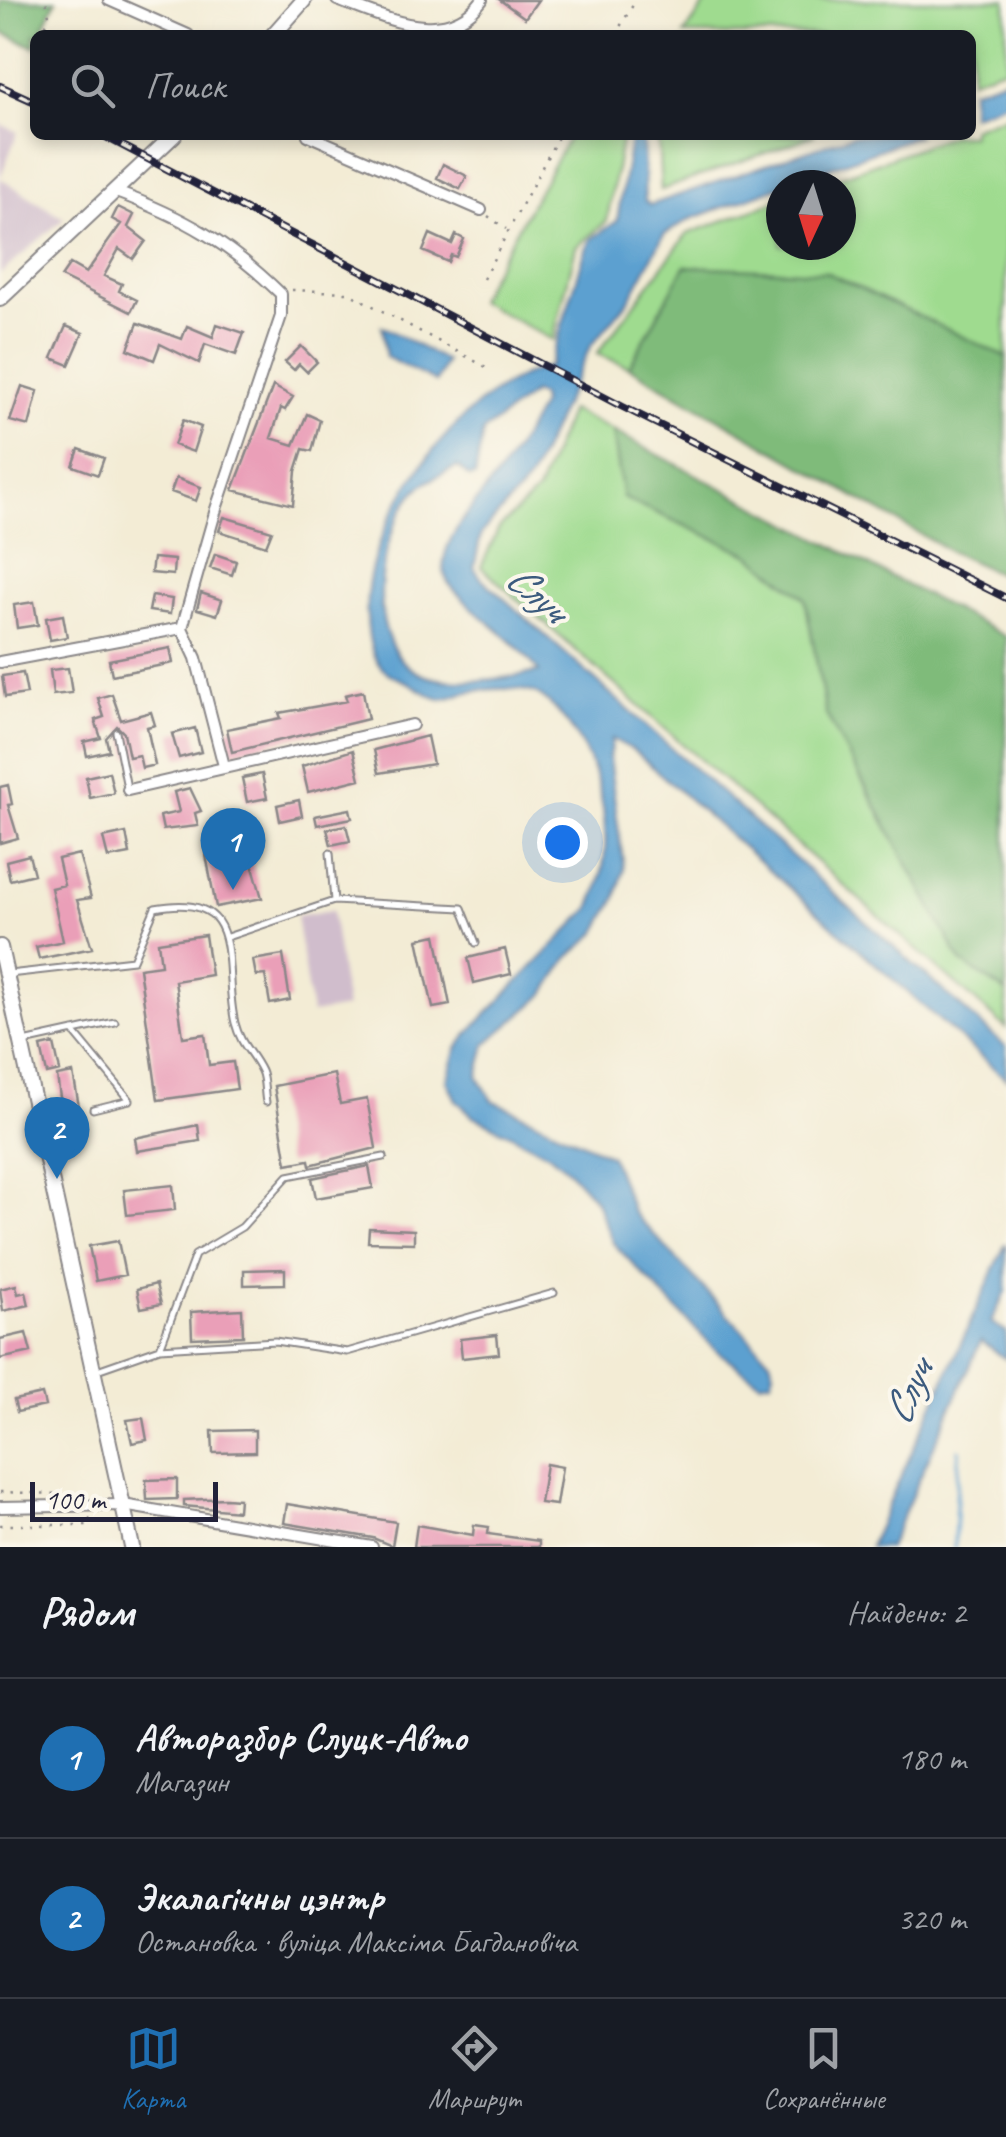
<!DOCTYPE html>
<html lang="ru">
<head>
<meta charset="utf-8">
<style>
	:root { --surface:#171b24; --page:#242831; --text:#f1f3f6; --muted:#9ea1a6; --line:#363941; --accent:#1f6fb2 }
	body { margin:0; font-family:Caveat,sans-serif; background:var(--page); color:var(--text) }
	.compass { position:absolute; left:766px; top:170px; width:90px; height:90px; border-radius:50%; background:var(--surface); box-shadow:0 5px 15px #0003; rotate:184deg }
	.scale { position:absolute; left:30px; bottom:25px; width:188px; box-sizing:border-box; padding-left:10px; border:5px solid #22223b; border-top:0; font-size:28px; line-height:35px; white-space:nowrap; color:#22223b; -webkit-text-stroke:8px #fbf7ec; paint-order:stroke }
	.you { position:absolute; left:562px; top:842px; width:35px; height:35px; margin:-25px; border:8px solid #fff; border-radius:50%; background:#1a73e8; box-shadow:0 0 0 15px #1a73e833 }
	.badge { display:grid; place-items:center; width:65px; height:65px; border-radius:50%; background:var(--accent); color:#fff; font-size:32px; font-weight:700 }
	.pin { position:absolute; translate:-50% -82px; filter:drop-shadow(0 2px 5px #0008) }
	.pin::after { content:''; position:absolute; top:52px; width:35px; height:30px; background:inherit; clip-path:polygon(0 0,100% 0,50% 100%) }
	.list { margin:0; padding:0; list-style:none }
	h2 { display:flex; justify-content:space-between; align-items:center; height:130px; margin:0; padding:0 40px; font-size:42px }
	h2 small { font-size:32px; font-weight:400; color:var(--muted) }
	.list li { display:grid; grid-template-columns:65px 1fr auto; gap:30px; align-items:center; box-sizing:border-box; height:160px; padding:0 40px; border-top:2px solid var(--line) }
	.list b { display:block; font-size:38px; white-space:nowrap }
	.list p { margin:0; font-size:32px; white-space:nowrap; color:var(--muted) }
	.list em { font-size:32px; font-style:normal; color:var(--muted) }
	.icon { flex:none; width:55px; height:55px; fill:none; stroke:currentColor; stroke-width:2; stroke-linecap:round; stroke-linejoin:round }
	.map { position:relative; flex:none; width:1006px; height:1547px; overflow:hidden }
	.search { position:absolute; background:var(--surface); box-shadow:0 5px 15px #0003; left:30px; right:30px; top:30px; height:110px; display:flex; align-items:center; gap:25px; box-sizing:border-box; padding:0 35px; border-radius:15px; color:var(--muted); font-size:38px }
	.sheet { height:450px; background:var(--surface) }
	nav { display:flex; justify-content:space-around; align-items:center; box-sizing:border-box; height:140px; border-top:2px solid var(--line); background:var(--surface); font-size:28px; color:var(--muted) }
	nav a { display:grid; justify-items:center; gap:5px }
	nav .on { color:var(--accent) }
	.map>svg:first-child { display:block }
	.industrial { fill:#d0bdcc }
	.green { fill:#9fdb8f; stroke:#607e65; stroke-width:2.5 }
	.forest { fill:#7fbb7a; stroke:#506e5a; stroke-width:2.5 }
	.water { fill:#5ba0d0; stroke:#3e6186; stroke-width:2.5; fill-rule:evenodd }
	.lines { fill:none; stroke-linecap:round; stroke-linejoin:round }
	.stream { stroke:#5ba0d0; stroke-width:4 }
	.building { fill:#ea9fb8 }
	.lane-casing { stroke:#8a8788; stroke-width:9 }
	.street-casing { stroke:#8a8788; stroke-width:14 }
	.secondary-casing { stroke:#8a8788; stroke-width:18 }
	.path { stroke:#8a8788; stroke-width:2.5; stroke-dasharray:2.5 8; stroke-linecap:butt }
	.lane { stroke:#fff; stroke-width:5 }
	.street { stroke:#fff; stroke-width:10 }
	.secondary { stroke:#fff; stroke-width:14 }
	.rail-casing { stroke:#22223b; stroke-width:8 }
	.rail { stroke:#fbf7ec; stroke-width:4; stroke-dasharray:11; stroke-linecap:butt }
	.labels { text-anchor:middle; dominant-baseline:central; stroke-width:8; stroke-linejoin:round; paint-order:stroke }
	.water-label { font-size:42px; font-style:italic; fill:#3c5b7e; stroke:#fbf7ec }
</style>
</head>
<body>
<div class="map">
<svg width="1006" height="1547" viewBox="0 0 1006 1547">
	<rect width="100%" height="100%" fill="#fbf7ec"/>
	<filter id="ink" filterUnits="userSpaceOnUse"><feTurbulence type="fractalNoise" baseFrequency=".01" numOctaves="2"/><feDisplacementMap in="SourceGraphic" scale="20" xChannelSelector="R" yChannelSelector="G"/><feConvolveMatrix kernelMatrix="1 2 1 2 8 2 1 2 1" color-interpolation-filters="sRGB"/></filter>
	<filter id="wash" filterUnits="userSpaceOnUse"><feTurbulence type="fractalNoise" baseFrequency=".0048" numOctaves="4" result="noise"/><feDisplacementMap in="SourceGraphic" scale="40" xChannelSelector="R" yChannelSelector="G"/><feGaussianBlur stdDeviation="2.25" result="paint"/><feColorMatrix in="noise" values="0 0 0 0 0 0 0 0 0 0 0 0 0 0 0 0 0 1.4 0 .05"/><feComposite in="paint" operator="in"/></filter>
	<g filter="url(#wash)">
		<rect width="100%" height="100%" fill="#f3ecd5"/>
		<!-- industrial -->
		<path class="industrial" d="M 0,124 L 18,132 L 0,178 L 64,218 L 0,274 Z
			M 332,910 L 346,1008 L 311,1014 L 296,916 Z"/>
		<!-- green -->
		<path class="green" d="M 708,0 L 1006,0 L 1006,67 L 971,79 L 971,35 L 684,35 Z
			M 1006,115 L 1006,357 L 686,266 L 629,367 L 597,354 L 687,234 L 781,199 L 781,245 L 841,245 L 841,185 L 818,185 L 951,135 L 971,135 L 971,128 Z
			M 570,135 L 622,135 L 607,221 L 576,247 L 553,340 L 477,300 Z
			M 658,135 L 815,135 L 661,190 Z
			M 570,410 L 613,431 L 623,498 L 749,554 L 805,598 L 826,714 L 961,962 L 1006,992 L 1006,1028 L 481,567 L 499,528 L 537,492 Z"/>
		<!-- forest -->
		<path class="forest" d="M 0,0 L 56,0 L 40,35 L 35,35 L 35,47 L 0,32 Z
			M 685,266 L 826,272 L 1006,357 L 1006,577 L 951,552 L 629,367 Z
			M 613,431 L 1006,637 L 1006,992 L 961,962 L 826,714 L 805,598 L 749,554 L 623,498 Z"/>
		<!-- water -->
		<path class="water" d="M 1006,78 L 1006,102 L 971,115 L 971,90 Z
			M 631,135 L 643,135 L 645,201 L 650,205 L 853,135 L 919,135 L 688,220 L 664,235 L 629,300 L 590,347 L 529,480 L 481,534 L 474,568 L 481,578 L 1006,1047 L 1006,1079 L 633,750 L 612,739 L 609,758 L 624,869 L 616,898 L 596,934 L 568,958 L 544,995 L 486,1044 L 478,1077 L 492,1100 L 611,1156 L 633,1212 L 770,1360 L 774,1371 L 771,1380 L 760,1382 L 717,1351 L 613,1243 L 596,1201 L 568,1170 L 549,1154 L 472,1115 L 456,1100 L 447,1081 L 457,1048 L 475,1026 L 590,908 C 619,847 605,766 561,716 C 553,706 544,696 532,692 C 511,687 484,689 463,693 C 457,695 448,699 441,699 C 431,698 417,687 407,682 C 398,678 388,675 381,667 C 370,654 368,634 367,617 C 360,526 459,387 549,367 L 586,249 L 591,239 L 617,221 ZM 533,393 L 540,396 L 541,405 C 530,425 518,446 505,465 C 487,492 423,552 450,585 C 477,618 514,637 539,672 C 509,678 452,687 423,675 C 361,650 377,538 412,495 C 422,483 443,473 458,467 L 469,477 L 475,476 L 483,432 Z
			M 382,326 L 446,361 L 436,382 L 386,357 Z
			M 1006,1243 L 1006,1291 L 991,1322 L 1006,1332 L 1006,1359 L 981,1341 L 889,1547 L 869,1547 Z"/>
		<g class="lines">
			<!-- stream -->
			<path class="stream" d="M 954,1547 L 959,1450"/>
		</g>
		<g id="blocks">
			<!-- building -->
			<path class="building" d="M 500,0 L 538,0 L 525,18 Z
				M 443,164 L 467,176 L 460,189 L 437,178 Z
				M 118,207 L 134,215 L 128,227 L 146,241 L 133,259 L 119,249 L 104,276 L 122,284 L 119,291 L 137,300 L 131,312 L 61,277 L 70,264 L 86,273 L 121,224 L 112,219 Z
				M 430,234 L 452,244 L 456,235 L 464,239 L 456,257 L 451,255 L 448,262 L 423,251 Z
				M 138,323 L 182,339 L 187,326 L 213,337 L 217,324 L 244,333 L 236,355 L 205,344 L 199,363 L 160,344 L 154,360 L 128,349 Z
				M 66,326 L 83,333 L 69,365 L 52,358 Z
				M 301,346 L 317,362 L 307,372 L 299,364 L 294,370 L 285,362 Z
				M 22,386 L 38,391 L 29,426 L 10,421 Z
				M 273,386 L 293,397 L 285,410 L 281,408 L 271,438 L 294,445 L 307,414 L 320,420 L 312,451 L 303,449 L 296,471 L 293,505 L 233,490 Z
				M 183,420 L 201,427 L 193,452 L 174,445 Z
				M 79,449 L 104,458 L 98,475 L 73,466 Z
				M 176,478 L 201,487 L 196,501 L 171,492 Z
				M 224,517 L 272,531 L 266,546 L 219,531 Z
				M 215,554 L 236,561 L 232,575 L 210,568 Z
				M 153,558 L 174,560 L 173,575 L 151,573 Z
				M 201,593 L 222,600 L 217,615 L 197,609 Z
				M 152,596 L 172,599 L 170,614 L 149,611 Z
				M 34,602 L 38,625 L 17,628 L 14,605 Z
				M 63,615 L 67,637 L 50,640 L 46,618 Z
				M 170,648 L 173,663 L 112,675 L 109,660 Z
				M 68,668 L 72,693 L 53,695 L 50,670 Z
				M 23,673 L 27,694 L 5,697 L 2,676 Z
				M 363,691 L 368,719 L 232,752 L 227,729 L 281,718 L 279,713 L 347,701 L 345,695 Z
				M 112,694 L 121,720 L 151,712 L 155,725 L 147,727 L 155,765 L 142,768 L 139,755 L 129,757 L 124,733 L 117,726 L 106,738 L 109,751 L 87,756 L 84,742 L 101,738 L 95,720 L 104,717 L 98,698 Z
				M 195,728 L 201,752 L 179,758 L 172,734 Z
				M 427,736 L 433,764 L 379,773 L 374,750 Z
				M 353,750 L 360,779 L 308,792 L 302,766 Z
				M 109,772 L 114,793 L 90,798 L 86,777 Z
				M 262,774 L 267,798 L 247,802 L 242,778 Z
				M 8,785 L 12,804 L 8,805 L 18,838 L 0,843 L 0,787 Z
				M 190,788 L 201,811 L 195,813 L 198,826 L 163,830 L 160,816 L 179,812 L 174,792 Z
				M 299,800 L 302,816 L 280,821 L 277,805 Z
				M 350,809 L 352,818 L 317,825 L 315,816 Z
				M 346,825 L 350,841 L 331,845 L 327,829 Z
				M 126,833 L 130,854 L 108,858 L 103,838 Z
				M 246,842 L 262,898 L 216,907 L 205,850 Z
				M 79,854 L 91,898 L 77,900 L 92,948 L 39,959 L 36,947 L 63,941 L 51,888 L 64,885 L 58,859 Z
				M 29,855 L 34,874 L 10,880 L 6,861 Z
				M 205,935 L 211,975 L 175,981 L 183,1037 L 205,1034 L 209,1065 L 233,1062 L 237,1089 L 158,1100 L 139,968 L 161,965 L 158,942 Z
				M 436,935 L 450,1005 L 433,1008 L 418,939 Z
				M 505,949 L 511,974 L 474,983 L 468,958 Z
				M 283,955 L 290,1000 L 270,1004 L 265,975 L 256,976 L 253,960 Z
				M 54,1044 L 60,1071 L 47,1074 L 41,1047 Z
				M 73,1073 L 83,1129 L 65,1133 L 57,1076 Z
				M 334,1074 L 340,1104 L 367,1099 L 376,1148 L 310,1165 L 309,1160 L 287,1164 L 274,1086 Z
				M 198,1125 L 200,1141 L 137,1151 L 135,1138 Z
				M 369,1166 L 373,1188 L 316,1198 L 312,1178 Z
				M 173,1185 L 175,1210 L 127,1215 L 124,1190 Z
				M 369,1228 L 414,1230 L 414,1243 L 368,1242 Z
				M 118,1241 L 125,1275 L 96,1281 L 89,1246 Z
				M 285,1269 L 285,1284 L 244,1285 L 244,1270 Z
				M 156,1284 L 161,1304 L 141,1308 L 137,1289 Z
				M 16,1285 L 18,1294 L 26,1292 L 29,1305 L 3,1311 L 0,1289 Z
				M 242,1309 L 243,1336 L 192,1338 L 191,1312 Z
				M 26,1333 L 31,1352 L 0,1359 L 0,1339 Z
				M 497,1335 L 499,1354 L 462,1358 L 460,1339 Z
				M 42,1394 L 45,1406 L 17,1412 L 14,1400 Z
				M 143,1418 L 147,1440 L 132,1443 L 127,1420 Z
				M 255,1430 L 255,1452 L 213,1453 L 212,1431 Z
				M 546,1464 L 562,1467 L 556,1505 L 540,1503 Z
				M 177,1479 L 177,1499 L 147,1500 L 146,1480 Z
				M 225,1498 L 239,1499 L 238,1511 L 184,1506 L 184,1500 Z
				M 287,1504 L 396,1522 L 392,1546 L 373,1538 L 284,1523 Z
				M 417,1525 L 473,1535 L 474,1525 L 489,1527 L 488,1534 L 539,1541 L 539,1547 L 414,1547 Z"/>
		</g>
	</g>
	<g filter="url(#ink)">
		<use href="#blocks" fill-opacity="0" stroke="#8a8788" stroke-width="2.5"/>
		<g class="lines">
			<defs>
				<path id="lane" d="M 116,732 L 127,788
					M 330,853 L 334,901
					M 227,937 L 334,901 L 462,908 L 476,943
					M 9,974 L 133,960 L 155,908 C 249,890 221,965 235,1023 C 241,1046 252,1052 261,1071 C 265,1079 264,1093 266,1102
					M 73,1031 L 130,1100 L 93,1109
					M 24,1042 L 115,1022
					M 160,1348 L 275,1341 L 347,1352 L 554,1293
					M 97,1370 L 160,1348 L 195,1255 L 242,1227 L 288,1176 L 384,1157"/>
				<path id="street" d="M 109,0 L 188,35
					M 337,0 C 383,16 445,50 482,0
					M 308,135 L 481,210
					M 182,628 L 196,658 L 224,766
					M 0,662 L 182,628 L 216,509 L 281,316 L 281,294 C 229,243 184,217 116,192
					M 128,790 L 412,725
					M 0,1507 L 123,1505 L 372,1547"/>
				<path id="secondary" d="M 273,35 L 304,0
					M 0,299 L 174,135
					M 0,947 L 132,1547"/>
			</defs>
			<!-- lane casing -->
			<use href="#lane" class="lane-casing"/>
			<!-- street casing -->
			<use href="#street" class="street-casing"/>
			<!-- secondary casing -->
			<use href="#secondary" class="secondary-casing"/>
			<!-- path -->
			<path class="path" d="M 42,35 L 49,16 L 46,0
				M 615,35 L 636,0
				M 488,216 L 506,229
				M 483,279 L 559,135
				M 292,290 L 347,292 L 486,367
				M 0,1492 L 85,1495
				M 0,1525 L 90,1525 L 89,1518"/>
			<!-- lane -->
			<use href="#lane" class="lane"/>
			<!-- street -->
			<use href="#street" class="street"/>
			<!-- secondary -->
			<use href="#secondary" class="secondary"/>
			<defs>
				<path id="rail" d="M 0,86 L 35,102
					M 102,135 L 623,407 L 1006,598"/>
			</defs>
			<!-- rail casing -->
			<use href="#rail" class="rail-casing"/>
			<!-- rail -->
			<use href="#rail" class="rail"/>
		</g>
	</g>
	<g class="labels">
		<!-- water labels -->
		<g class="water-label">
			<text transform="translate(537 593) rotate(42)">Случ</text>
			<text transform="translate(908 1392) rotate(-65)">Случ</text>
		</g>
	</g>
</svg>
<svg class="compass" viewBox="-18 -18 36 36"><path d="M0-13l5 13h-10z" fill="#e53935"/><path d="M0 13l5-13h-10z" fill="#9ea1a6"/></svg>
<div class="scale">100 m</div>
<div class="you"></div>
<div class="pin badge" style="left:233px;top:890px">1</div>
<div class="pin badge" style="left:57px;top:1179px">2</div>
<div class="search"><svg class="icon" aria-label="search" viewBox="0 0 24 24"><circle cx="10" cy="10" r="6"/><path d="M15 15l6 6"/></svg>Поиск</div>
</div>
<section class="sheet">
<h2>Рядом<small>Найдено: 2</small></h2>
<ul class="list">
<li><span class="badge">1</span><div><b>Авторазбор Слуцк-Авто</b><p>Магазин</p></div><em>180 m</em></li>
<li><span class="badge">2</span><div><b>Экалагічны цэнтр</b><p>Остановка · вуліца Максіма Багдановіча</p></div><em>320 m</em></li>
</ul>
</section>
<nav>
<a class="on"><svg class="icon" aria-label="map" viewBox="0 0 24 24"><path d="M3 6l6-2 6 2 6-2v14l-6 2-6-2-6 2zM9 4v14M15 6v14"/></svg>Карта</a>
<a><svg class="icon" aria-label="directions" viewBox="0 0 24 24"><path d="M12 3l9 9-9 9-9-9zM9 14v-3h6M13 9l2 2-2 2"/></svg>Маршрут</a>
<a><svg class="icon" aria-label="saved" viewBox="0 0 24 24"><path d="M7 4h10v16l-5-4-5 4z"/></svg>Сохранённые</a>
</nav>
</body>
</html>
